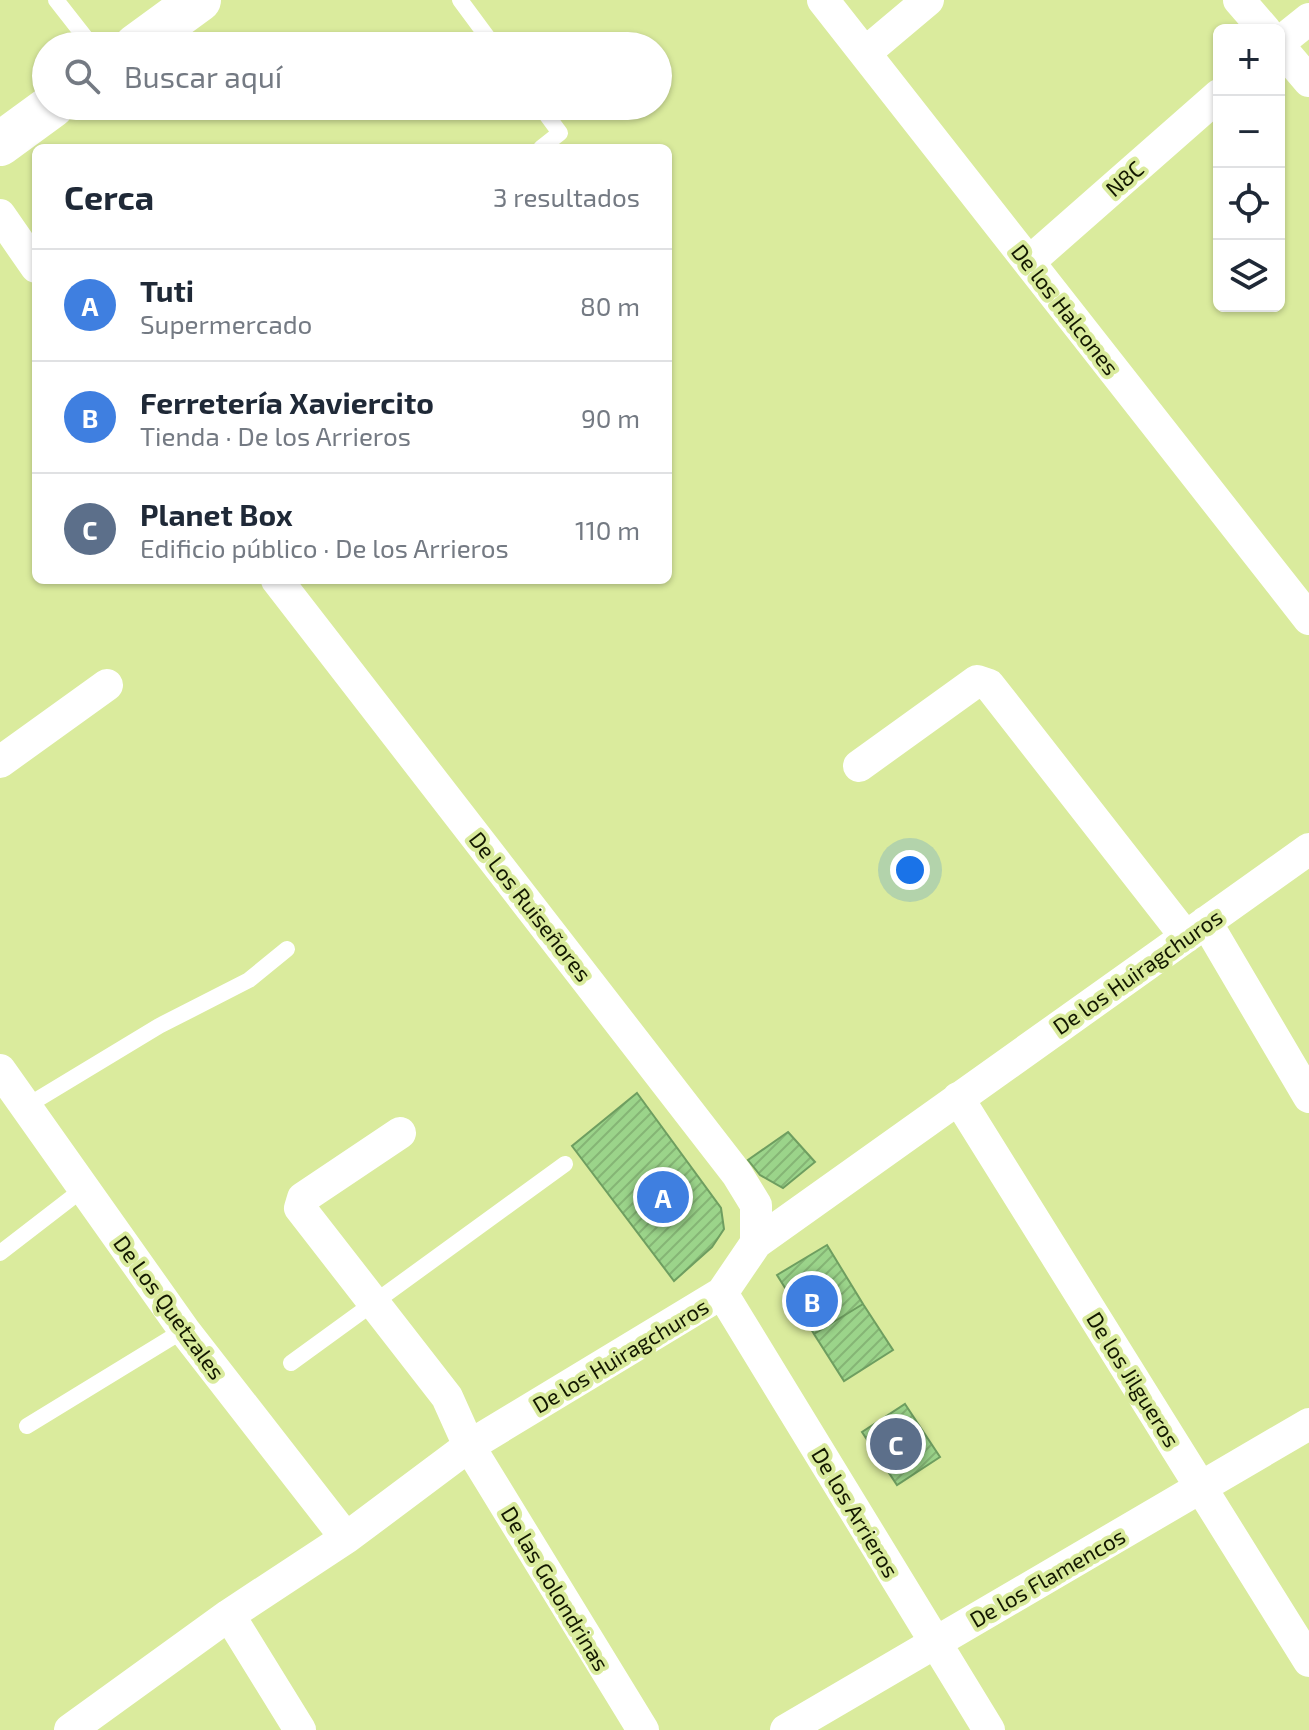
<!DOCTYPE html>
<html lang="es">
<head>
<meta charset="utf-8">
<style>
	:root { --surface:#fff; --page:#f6f6f7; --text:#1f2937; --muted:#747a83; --line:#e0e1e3; --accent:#db2777 }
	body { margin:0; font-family:"Exo 2",sans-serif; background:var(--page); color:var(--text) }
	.controls { position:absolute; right:24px; top:24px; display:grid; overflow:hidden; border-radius:12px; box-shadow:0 2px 6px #0004 }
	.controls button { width:72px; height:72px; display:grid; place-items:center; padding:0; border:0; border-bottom:2px solid var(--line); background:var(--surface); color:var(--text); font:40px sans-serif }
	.you { position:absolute; left:910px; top:870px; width:28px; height:28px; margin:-20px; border:6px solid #fff; border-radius:50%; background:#1a73e8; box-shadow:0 0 0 12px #1a73e833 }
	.badge { display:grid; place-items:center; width:52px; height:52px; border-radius:50%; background:var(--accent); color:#fff; font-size:26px; font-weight:700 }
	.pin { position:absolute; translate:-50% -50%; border:4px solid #fff; box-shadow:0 2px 8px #0006 }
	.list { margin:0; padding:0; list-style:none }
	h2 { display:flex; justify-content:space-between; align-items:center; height:104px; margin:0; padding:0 32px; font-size:34px }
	h2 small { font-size:26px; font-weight:400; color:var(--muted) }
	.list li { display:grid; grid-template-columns:52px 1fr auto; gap:24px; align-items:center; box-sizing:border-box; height:112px; padding:0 32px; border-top:2px solid var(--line) }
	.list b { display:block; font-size:30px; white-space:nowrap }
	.list p { margin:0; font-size:26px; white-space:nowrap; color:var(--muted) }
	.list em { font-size:26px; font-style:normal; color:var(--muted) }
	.icon { flex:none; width:44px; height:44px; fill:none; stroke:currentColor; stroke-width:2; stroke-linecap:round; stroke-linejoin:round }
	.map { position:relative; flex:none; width:1309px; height:1730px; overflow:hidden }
	.search { position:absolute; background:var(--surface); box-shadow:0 2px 6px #0004; left:32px; top:32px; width:640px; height:88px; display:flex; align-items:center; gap:20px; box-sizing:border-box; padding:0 28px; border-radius:44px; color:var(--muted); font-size:30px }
	.panel { position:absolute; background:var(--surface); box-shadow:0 2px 6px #0004; left:32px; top:144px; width:640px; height:440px; border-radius:12px }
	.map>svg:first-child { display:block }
	.building { fill:url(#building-hatch); stroke:#6e9e60; stroke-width:2 }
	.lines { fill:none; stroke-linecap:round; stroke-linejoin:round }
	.lane { stroke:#fff; stroke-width:16 }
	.street { stroke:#fff; stroke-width:32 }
	.secondary { stroke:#fff; stroke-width:44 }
	.labels { text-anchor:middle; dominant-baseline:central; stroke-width:8; stroke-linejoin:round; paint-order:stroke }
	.street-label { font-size:22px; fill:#131800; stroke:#daeb9d }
</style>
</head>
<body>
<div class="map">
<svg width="1309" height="1730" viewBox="0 0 1309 1730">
	<defs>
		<pattern id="building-hatch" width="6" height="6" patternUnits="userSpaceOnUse" patternTransform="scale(2)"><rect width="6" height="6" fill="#9bd48a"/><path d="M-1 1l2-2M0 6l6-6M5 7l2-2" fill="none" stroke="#85b575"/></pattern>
	</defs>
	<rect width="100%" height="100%" fill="#daeb9d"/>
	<!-- building -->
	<path class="building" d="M 637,1093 L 721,1208 L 724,1229 L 712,1247 L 674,1281 L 572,1146 Z
		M 788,1132 L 815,1162 L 783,1188 L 760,1175 L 748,1160 Z
		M 827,1245 L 863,1304 L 814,1334 L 777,1275 Z
		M 863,1304 L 893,1350 L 844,1381 L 814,1334 Z
		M 905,1404 L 940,1457 L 897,1485 L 862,1432 Z"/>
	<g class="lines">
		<!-- lane -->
		<path class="lane" d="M 56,0 L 92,46
			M 460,0 L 494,46
			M 540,106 L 560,133 L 541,148
			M 25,1107 L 159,1026 L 249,980 L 287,949
			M 0,1253 L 83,1189
			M 291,1363 L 565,1164
			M 27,1426 L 184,1330"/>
		<!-- street -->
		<path class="street" d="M 823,0 L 1309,619
			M 1239,0 L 1265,30
			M 1279,43 L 1309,19
			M 1279,46 L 1309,81
			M 865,53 L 928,0
			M 0,215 L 36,267
			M 1029,262 L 1219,95
			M 277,580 L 737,1174 L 756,1205 L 756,1243
			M 0,762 L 107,685
			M 859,766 L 977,681 L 989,685 L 1186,937
			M 1206,922 L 1309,1097
			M 0,1070 L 184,1330 L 346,1538
			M 958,1098 L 1309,1661
			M 400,1133 L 303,1198 L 300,1208 L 447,1397 L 469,1446 L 643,1730
			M 722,1293 L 989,1730
			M 229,1615 L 300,1730
			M 70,1730 L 229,1615 L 346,1538 L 469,1446 L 722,1293 L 756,1243 L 1309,849
			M 786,1730 L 1309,1424"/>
		<!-- secondary -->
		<path class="secondary" d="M 136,46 L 199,0
			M 0,144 L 52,106"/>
	</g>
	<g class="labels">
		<!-- street labels -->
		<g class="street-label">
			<text transform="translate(1124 178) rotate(-41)">N8C</text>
			<text transform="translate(1066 309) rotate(52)">De los Halcones</text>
			<text transform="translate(531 906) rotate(52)">De Los Ruiseñores</text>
			<text transform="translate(1137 971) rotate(-35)">De los Huiragchuros</text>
			<text transform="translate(170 1307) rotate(54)">De Los Quetzales</text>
			<text transform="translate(620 1355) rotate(-31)">De los Huiragchuros</text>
			<text transform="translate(1134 1379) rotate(58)">De los Jilgueros</text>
			<text transform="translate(856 1512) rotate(59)">De los Arrieros</text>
			<text transform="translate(1047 1577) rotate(-30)">De los Flamencos</text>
			<text transform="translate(556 1588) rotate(59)">De las Golondrinas</text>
		</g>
	</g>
</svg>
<div class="controls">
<button>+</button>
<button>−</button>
<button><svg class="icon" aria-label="locate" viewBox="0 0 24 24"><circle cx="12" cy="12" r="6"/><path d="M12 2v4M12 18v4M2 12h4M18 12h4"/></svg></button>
<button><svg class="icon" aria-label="layers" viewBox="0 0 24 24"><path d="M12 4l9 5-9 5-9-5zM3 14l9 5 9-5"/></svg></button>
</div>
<div class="you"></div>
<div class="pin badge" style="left:663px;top:1197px;background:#3f7fe0">A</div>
<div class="pin badge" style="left:812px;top:1301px;background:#3f7fe0">B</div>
<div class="pin badge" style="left:896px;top:1444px;background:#5c6f8a">C</div>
<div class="search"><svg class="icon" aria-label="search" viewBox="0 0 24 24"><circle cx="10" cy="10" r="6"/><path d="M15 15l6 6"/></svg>Buscar aquí</div>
<section class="panel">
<h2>Cerca<small>3 resultados</small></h2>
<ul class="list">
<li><span class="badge" style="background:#3f7fe0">A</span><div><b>Tuti</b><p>Supermercado</p></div><em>80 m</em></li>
<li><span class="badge" style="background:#3f7fe0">B</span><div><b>Ferretería Xaviercito</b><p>Tienda · De los Arrieros</p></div><em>90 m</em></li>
<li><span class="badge" style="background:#5c6f8a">C</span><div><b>Planet Box</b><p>Edificio público · De los Arrieros</p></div><em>110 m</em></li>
</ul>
</section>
</div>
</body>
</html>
